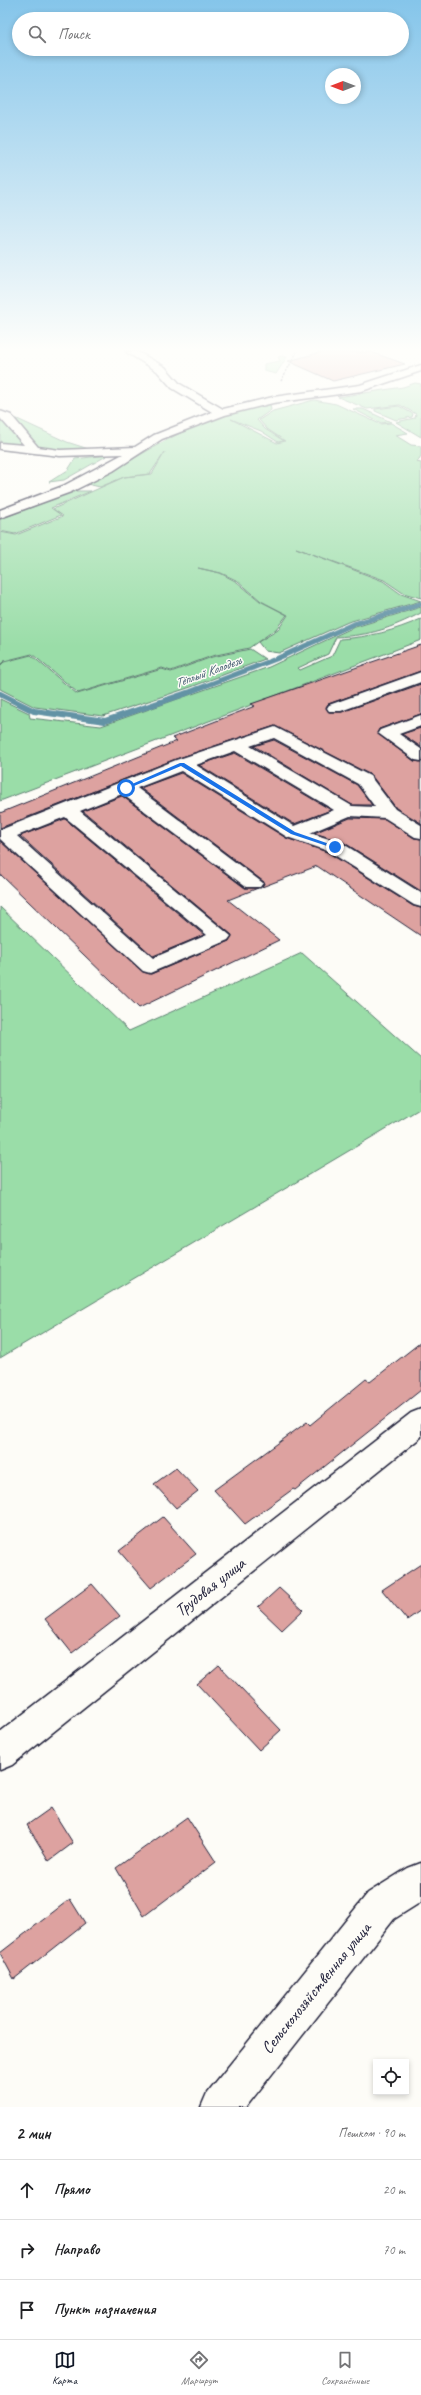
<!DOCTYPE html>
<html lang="ru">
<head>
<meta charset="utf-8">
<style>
	:root { --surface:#fff; --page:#f2f2f2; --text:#202124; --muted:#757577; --line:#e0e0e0; --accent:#111827 }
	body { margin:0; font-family:Caveat,sans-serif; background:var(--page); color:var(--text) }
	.controls { position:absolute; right:12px; bottom:12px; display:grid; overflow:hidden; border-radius:0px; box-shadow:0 2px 6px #0003 }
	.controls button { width:36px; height:36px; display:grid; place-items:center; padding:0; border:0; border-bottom:1px solid var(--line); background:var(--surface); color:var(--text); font:20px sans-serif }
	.compass { position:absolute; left:325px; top:68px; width:36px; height:36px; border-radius:50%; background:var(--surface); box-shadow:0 2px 6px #0003; rotate:270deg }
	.stop { position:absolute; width:12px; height:12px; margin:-9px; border:3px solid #1a73e8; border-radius:50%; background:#fff }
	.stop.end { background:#1a73e8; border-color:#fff; box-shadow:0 1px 4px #0008 }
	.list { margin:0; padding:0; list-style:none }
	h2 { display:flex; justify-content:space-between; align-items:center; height:52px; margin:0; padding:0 16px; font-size:17px }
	h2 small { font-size:13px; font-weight:400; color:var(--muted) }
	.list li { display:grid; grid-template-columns:26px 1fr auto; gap:12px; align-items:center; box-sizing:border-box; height:60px; padding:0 16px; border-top:1px solid var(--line) }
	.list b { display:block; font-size:15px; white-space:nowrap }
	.list em { font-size:13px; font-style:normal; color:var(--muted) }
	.icon { flex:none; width:22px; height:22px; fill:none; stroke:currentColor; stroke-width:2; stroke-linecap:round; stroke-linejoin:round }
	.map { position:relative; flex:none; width:421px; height:2107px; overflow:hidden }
	.search { position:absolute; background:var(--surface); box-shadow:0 2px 6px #0003; left:12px; right:12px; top:12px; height:44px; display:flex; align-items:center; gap:10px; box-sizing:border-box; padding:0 14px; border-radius:22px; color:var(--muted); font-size:15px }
	.sheet { height:232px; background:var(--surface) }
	nav { display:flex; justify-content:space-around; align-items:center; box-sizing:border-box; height:56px; border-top:1px solid var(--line); background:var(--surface); font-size:11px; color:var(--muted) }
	nav a { display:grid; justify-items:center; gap:2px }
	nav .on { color:var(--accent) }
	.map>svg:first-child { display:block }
	.green { fill:#9adda8; stroke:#5e8072 }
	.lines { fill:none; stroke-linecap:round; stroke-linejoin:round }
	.stream-far1 { stroke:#6493a5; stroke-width:5 }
	.stream { stroke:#6493a5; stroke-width:6 }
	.building { fill:#dda2a0; stroke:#22223b }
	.minor-casing { stroke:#22223b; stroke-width:3 }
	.path { stroke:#22223b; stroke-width:1.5; stroke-dasharray:2 1.5; stroke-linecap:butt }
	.minor { fill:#fdfcf7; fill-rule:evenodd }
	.route { fill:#1a73e8 }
	.labels { text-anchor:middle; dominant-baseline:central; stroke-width:3; stroke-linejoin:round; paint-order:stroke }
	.far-water-label { font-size:13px; font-style:italic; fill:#435b70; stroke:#fdfcf7 }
	.near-street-label { font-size:17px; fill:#22223b; stroke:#fdfcf7 }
</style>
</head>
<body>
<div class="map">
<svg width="421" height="2107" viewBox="0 0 421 2107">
	<rect width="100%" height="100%" fill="#fdfcf7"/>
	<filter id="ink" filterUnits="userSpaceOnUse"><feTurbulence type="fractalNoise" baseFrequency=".025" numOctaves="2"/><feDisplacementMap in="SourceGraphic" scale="8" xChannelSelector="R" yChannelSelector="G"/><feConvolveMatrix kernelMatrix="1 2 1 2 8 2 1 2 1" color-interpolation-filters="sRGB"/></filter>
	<g filter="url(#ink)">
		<!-- green -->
		<path class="green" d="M 281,356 L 287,357 L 276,374 L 264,371 L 264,364 L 280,361 L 278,357 Z
			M 415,383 L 421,384 L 421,437 L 396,422 L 415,418 L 416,414 L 400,405 L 367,409 L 338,397 L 403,387 Z
			M 314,400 L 336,404 L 380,424 L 391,423 L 408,433 L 395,435 L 411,445 L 421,446 L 421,456 L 417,462 L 421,463 L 421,598 L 403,593 L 384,580 L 296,548 L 383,581 L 401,594 L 421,601 L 348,622 L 279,653 L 265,651 L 258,642 L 278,630 L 288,615 L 261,601 L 238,581 L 221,573 L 198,568 L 220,573 L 237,582 L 260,601 L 287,615 L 276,629 L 249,648 L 212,656 L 171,671 L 162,668 L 78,693 L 32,654 L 4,661 L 0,665 L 0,532 L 16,535 L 63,516 L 53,509 L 124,477 L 152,474 L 165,452 L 150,474 L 124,477 L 100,487 L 87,484 C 120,468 151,447 184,431 C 211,418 241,411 270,404 L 271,410 L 257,420 L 265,429 L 284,441 L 278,442 L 261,431 L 231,419 L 277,443 L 285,441 L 267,429 L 259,420 L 273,411 Z
			M 399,406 L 413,414 L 412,417 L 396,420 L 375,411 L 375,409 Z
			M 353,409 L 363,409 L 391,422 L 381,423 Z
			M 0,411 L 67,442 L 101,453 L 59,455 L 0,450 Z
			M 108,455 L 64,480 L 49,482 L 68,470 L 75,459 Z
			M 74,491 L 91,491 L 51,508 L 61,515 L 15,534 L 0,531 L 0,519 Z
			M 421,607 L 421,613 C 389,629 372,635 336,637 L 328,654 L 298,668 L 300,670 L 332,656 L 340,639 C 370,637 394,631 421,619 L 421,640 L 0,801 L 0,699 L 29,713 L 30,718 L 101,726 L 269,667 L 352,628 Z
			M 250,649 L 265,659 L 191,687 L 103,716 L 35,707 L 0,689 L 0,666 L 4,662 L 31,655 L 77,694 L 162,669 L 171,672 L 212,657 Z
			M 0,907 L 129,1031 L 302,953 L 421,1059 L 421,1108 L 0,1358 Z"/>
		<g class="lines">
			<!-- stream-far1 -->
			<path class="stream-far1" d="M 184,694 L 276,659 L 351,625 L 421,604"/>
			<!-- stream -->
			<path class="stream" d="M 0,694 L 34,711 L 105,721 L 187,693"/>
		</g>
		<!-- building -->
		<path class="building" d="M 322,352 L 371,352 L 405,364 L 333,381 L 288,361 Z
			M 421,645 L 421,671 L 328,704 L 326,707 L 329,712 L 342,712 L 421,684 L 421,714 L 379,729 L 377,733 L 414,761 L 421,762 L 421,823 L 396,808 L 371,775 L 275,726 L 176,759 L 0,828 L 0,813 L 177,741 L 172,738 L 255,706 L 251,704 Z
			M 421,728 L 421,747 L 402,734 Z
			M 274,740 L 357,785 L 372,805 L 352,805 L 254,746 Z
			M 235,753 L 331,810 L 294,824 L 199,765 Z
			M 181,773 L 286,838 L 327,852 L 413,906 L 421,908 L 421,936 L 317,866 L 262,887 L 264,882 L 140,788 Z
			M 122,796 L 245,888 L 258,888 L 228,900 L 279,940 L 139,1008 L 0,874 L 0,841 L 143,972 L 151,974 L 229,941 L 232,935 L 83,811 Z
			M 350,818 L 385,819 L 414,838 L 421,839 L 421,891 L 343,842 L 314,833 Z
			M 65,819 L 204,935 L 153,956 L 20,836 Z
			M 421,1342 L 421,1390 L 295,1490 L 293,1489 L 245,1524 L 214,1490 L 307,1422 L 310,1425 L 366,1379 L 370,1382 Z
			M 176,1468 L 198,1491 L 176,1508 L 154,1484 Z
			M 163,1517 L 196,1554 L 151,1588 L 119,1551 Z
			M 421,1564 L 421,1610 L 407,1620 L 382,1590 Z
			M 92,1584 L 120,1616 L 72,1653 L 45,1619 Z
			M 279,1588 L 303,1610 L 282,1630 L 258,1607 Z
			M 219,1665 L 281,1730 L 259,1750 L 197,1684 Z
			M 51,1808 L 73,1843 L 49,1861 L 27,1825 Z
			M 187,1817 L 216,1862 L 144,1916 L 116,1868 Z
			M 70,1899 L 85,1923 L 14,1979 L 0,1953 Z"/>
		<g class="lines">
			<defs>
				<path id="minor" d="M 126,352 L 138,352 L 165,367 L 180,384 L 223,409 L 273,397 L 360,385 L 421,365 L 421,371 L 362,391 L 273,403 L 225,415 L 162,439 L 113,471 L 71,492 L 0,518 L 0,510 L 63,486 L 123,454 L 60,456 L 0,449 L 0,443 L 24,445 L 0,418 L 0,411 L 11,415 L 38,447 L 60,450 L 135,447 L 154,435 L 212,412 L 172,388 L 157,371 Z
					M 421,672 L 421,682 L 341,711 L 329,711 L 327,708 L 329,705 Z
					M 421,715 L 421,726 L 399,734 L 421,749 L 421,761 L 415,760 L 378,733 L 380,730 Z
					M 275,727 L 370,776 L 395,809 L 421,825 L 421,838 L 415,837 L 385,818 L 350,816 L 310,833 L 342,843 L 421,893 L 421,907 L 414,905 L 328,851 L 287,837 L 181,771 L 137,788 L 263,883 L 260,887 L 246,887 L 122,794 L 80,811 L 231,936 L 228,940 L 150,973 L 143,971 L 0,839 L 0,830 L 176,760 ZM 274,738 L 358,784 L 375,807 L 352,806 L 250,746 ZM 235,751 L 334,810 L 294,826 L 196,765 ZM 65,817 L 207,935 L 153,958 L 17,836 Z
					M 421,1409 L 421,1437 L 12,1765 L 0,1770 L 0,1732 L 411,1413 Z
					M 421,1863 L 421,1902 L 394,1919 L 246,2107 L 201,2107 L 207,2093 L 368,1893 L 408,1868 Z"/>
			</defs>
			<!-- minor casing -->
			<use href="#minor" class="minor-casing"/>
			<!-- path -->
			<path class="path" d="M 281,381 L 297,352"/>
			<!-- minor -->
			<use href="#minor" class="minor"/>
		</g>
	</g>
	<!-- sky -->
	<linearGradient id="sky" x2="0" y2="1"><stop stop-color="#85c5ea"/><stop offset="0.54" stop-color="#fefefb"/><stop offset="1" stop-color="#fefefb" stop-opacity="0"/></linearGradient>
	<rect width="421" height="647" fill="url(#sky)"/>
	<!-- route -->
	<path class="route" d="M 180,763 L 184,763 L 295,832 L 338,847 L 333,848 L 291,834 L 181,766 L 127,789 L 123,788 Z"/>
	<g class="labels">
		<!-- far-water labels -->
		<g class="far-water-label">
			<text transform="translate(208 672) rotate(-20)">Тёплый Колодезь</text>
		</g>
		<!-- near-street labels -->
		<g class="near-street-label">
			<text transform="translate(210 1587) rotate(-38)">Трудовая улица</text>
			<text transform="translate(316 1988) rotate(-51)">Сельскохозяйственная улица</text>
		</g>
	</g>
</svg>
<div class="controls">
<button><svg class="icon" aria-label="locate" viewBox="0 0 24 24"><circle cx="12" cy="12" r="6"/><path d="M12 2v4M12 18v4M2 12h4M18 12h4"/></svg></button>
</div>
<svg class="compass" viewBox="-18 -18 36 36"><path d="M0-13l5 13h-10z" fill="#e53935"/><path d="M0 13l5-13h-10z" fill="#757577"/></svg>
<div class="stop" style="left:126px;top:788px"></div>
<div class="stop end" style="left:335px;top:847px"></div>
<div class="search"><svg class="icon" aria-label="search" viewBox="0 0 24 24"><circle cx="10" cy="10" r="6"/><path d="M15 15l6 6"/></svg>Поиск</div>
</div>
<section class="sheet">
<h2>2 мин<small>Пешком · 90 m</small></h2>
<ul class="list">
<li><svg class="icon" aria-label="ahead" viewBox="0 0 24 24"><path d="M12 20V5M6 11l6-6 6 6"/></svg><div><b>Прямо</b></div><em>20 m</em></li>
<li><svg class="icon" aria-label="right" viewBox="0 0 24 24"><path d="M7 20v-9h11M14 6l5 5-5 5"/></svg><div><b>Направо</b></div><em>70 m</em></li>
<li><svg class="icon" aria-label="arrive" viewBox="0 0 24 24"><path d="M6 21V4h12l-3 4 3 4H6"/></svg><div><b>Пункт назначения</b></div></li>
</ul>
</section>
<nav>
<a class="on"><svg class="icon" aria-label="map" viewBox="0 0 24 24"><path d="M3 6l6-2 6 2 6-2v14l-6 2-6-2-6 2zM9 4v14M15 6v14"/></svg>Карта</a>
<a><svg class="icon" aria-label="directions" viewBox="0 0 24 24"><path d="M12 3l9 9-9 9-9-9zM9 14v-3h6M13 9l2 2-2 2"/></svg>Маршрут</a>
<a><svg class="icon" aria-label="saved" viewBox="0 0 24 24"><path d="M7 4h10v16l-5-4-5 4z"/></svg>Сохранённые</a>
</nav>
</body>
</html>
